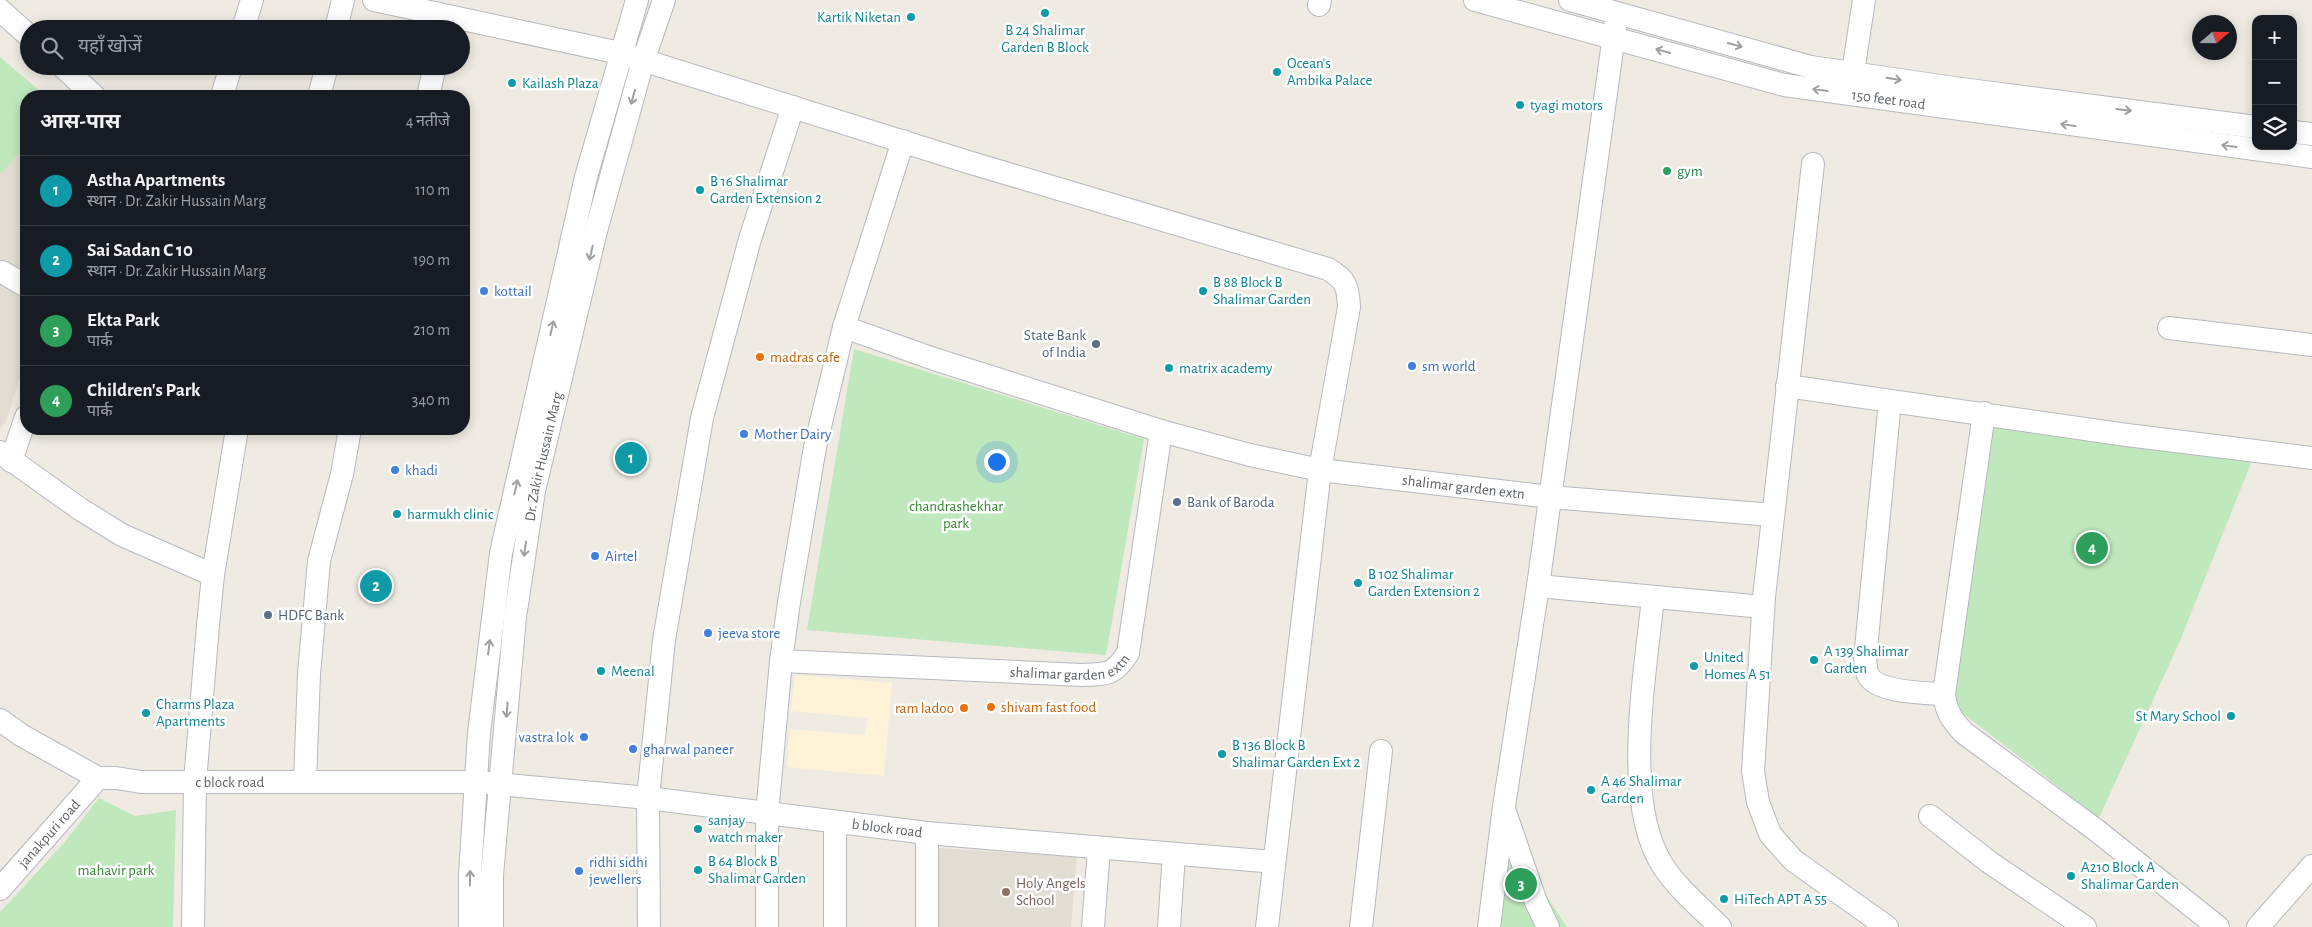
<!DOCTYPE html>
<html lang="hi">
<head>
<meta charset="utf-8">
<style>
	:root { --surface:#171b24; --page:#20242c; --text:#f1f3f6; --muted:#9ea1a6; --line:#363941; --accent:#7c3aed }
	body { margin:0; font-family:"Alegreya Sans","Noto Sans Devanagari",sans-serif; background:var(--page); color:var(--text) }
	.controls { position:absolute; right:15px; top:15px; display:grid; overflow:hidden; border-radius:10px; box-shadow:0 2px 12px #0003 }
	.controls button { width:45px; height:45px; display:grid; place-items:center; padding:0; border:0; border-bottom:1px solid var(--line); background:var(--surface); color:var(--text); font:25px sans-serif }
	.compass { position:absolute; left:2192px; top:15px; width:45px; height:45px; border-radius:50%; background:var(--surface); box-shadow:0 2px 12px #0003; rotate:70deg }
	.you { position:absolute; left:996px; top:461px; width:18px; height:18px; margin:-12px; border:4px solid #fff; border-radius:50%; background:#1a73e8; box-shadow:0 0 0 8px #1a73e833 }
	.badge { display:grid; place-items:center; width:32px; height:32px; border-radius:50%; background:var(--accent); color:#fff; font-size:16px; font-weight:700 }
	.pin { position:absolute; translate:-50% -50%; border:2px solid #fff; box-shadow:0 1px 5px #0006 }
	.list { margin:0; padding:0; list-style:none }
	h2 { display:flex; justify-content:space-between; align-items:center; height:65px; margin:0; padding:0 20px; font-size:21px }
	h2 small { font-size:16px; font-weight:400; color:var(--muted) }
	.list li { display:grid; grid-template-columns:32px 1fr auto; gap:15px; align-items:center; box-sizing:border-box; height:70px; padding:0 20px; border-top:1px solid var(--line) }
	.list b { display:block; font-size:19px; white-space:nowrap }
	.list p { margin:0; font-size:16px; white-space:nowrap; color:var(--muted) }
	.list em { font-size:16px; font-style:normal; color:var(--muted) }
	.icon { flex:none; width:28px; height:28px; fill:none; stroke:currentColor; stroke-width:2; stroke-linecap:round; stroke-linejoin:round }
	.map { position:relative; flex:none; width:2312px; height:927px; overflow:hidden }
	.search { position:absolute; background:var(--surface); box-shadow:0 2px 12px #0003; left:20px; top:20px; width:450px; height:55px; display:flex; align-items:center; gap:12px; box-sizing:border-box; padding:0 18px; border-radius:28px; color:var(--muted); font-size:19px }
	.panel { position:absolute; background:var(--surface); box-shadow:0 2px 12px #0003; left:20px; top:90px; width:450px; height:345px; border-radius:20px }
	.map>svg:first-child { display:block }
	.commercial { fill:#fff3d7 }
	.education { fill:#e1ddd3 }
	.green { fill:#c0e8bd }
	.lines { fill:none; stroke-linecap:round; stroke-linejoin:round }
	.minor-casing { stroke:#b5b9be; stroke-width:24 }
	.minor { stroke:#fff; stroke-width:22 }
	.oneway { stroke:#9da0a2 }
	.culture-dot { fill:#0f9aa8; stroke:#fff; stroke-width:2 }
	.leisure-dot { fill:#2e9e5b; stroke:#fff; stroke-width:2 }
	.shop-dot { fill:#3f7fe0; stroke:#fff; stroke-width:2 }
	.service-dot { fill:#5c6f8a; stroke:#fff; stroke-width:2 }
	.food-dot { fill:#e8710a; stroke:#fff; stroke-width:2 }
	.education-dot { fill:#8d6e63; stroke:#fff; stroke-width:2 }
	.labels { text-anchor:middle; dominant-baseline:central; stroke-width:5; stroke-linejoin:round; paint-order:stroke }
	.culture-label { font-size:15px; fill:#0d838f; stroke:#fff; text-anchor:start }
	.street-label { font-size:15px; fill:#5b6064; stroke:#fff }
	.leisure-label { font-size:15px; fill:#27864d; stroke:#fff; text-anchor:start }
	.shop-label { font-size:15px; fill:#366cbe; stroke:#fff; text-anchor:start }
	.service-label { font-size:15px; fill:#4e5e75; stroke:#fff; text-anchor:start }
	.food-label { font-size:15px; fill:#c56008; stroke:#fff; text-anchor:start }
	.park-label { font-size:15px; fill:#32872f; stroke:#fff }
	.education-label { font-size:15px; fill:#785e54; stroke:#fff; text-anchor:start }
</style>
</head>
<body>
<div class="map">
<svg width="2312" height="927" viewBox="0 0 2312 927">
	<rect width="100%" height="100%" fill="#efebe3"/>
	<!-- commercial -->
	<path class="commercial" d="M 795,675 L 892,683 L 884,776 L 787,767 L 790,729 L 865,735 L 867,718 L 791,711 Z"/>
	<!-- education -->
	<path class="education" d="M 26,131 L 26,358 L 6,422 L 0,429 L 0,160 Z
		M 939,848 L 1077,857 L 1071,927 L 935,927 Z"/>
	<!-- green -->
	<path class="green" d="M 0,57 L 46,96 L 26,96 L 26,146 L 0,174 Z
		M 854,349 L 1144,439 L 1106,655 L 807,630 Z
		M 1984,413 L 2255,453 L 2179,643 L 2099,818 L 1965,715 L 1948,705 Z
		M 99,798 L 135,816 L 176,810 L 173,927 L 0,927 L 0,912 L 63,844 Z
		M 1510,840 L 1567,927 L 1499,927 Z"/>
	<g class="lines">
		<defs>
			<g id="minor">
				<path d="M 374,0 L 620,53 L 968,162 L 1328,269 C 1346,280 1348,286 1349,307 L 1320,470 L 1267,927"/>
				<path id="s1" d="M 1475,0 L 1784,85 L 2312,157"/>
				<path d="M 1570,0 L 1811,67 L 1954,88 L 2256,127"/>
				<path d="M 1319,5 L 1320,0"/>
				<path d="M 0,10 L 29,36"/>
				<path d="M 243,29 L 252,0"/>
				<path d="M 336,29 L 343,0"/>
				<path d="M 62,66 L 94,96"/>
				<path d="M 1851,85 L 1864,0"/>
				<path d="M 222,96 L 231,66"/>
				<path d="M 319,96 L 327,66"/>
				<path d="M 428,96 L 435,66"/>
				<path d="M 2293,132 L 2312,134"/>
				<path d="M 1813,164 L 1764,597 L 1753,771 L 1758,802 L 1770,834 L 1793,860 L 1887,927"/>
				<path d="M 2,272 L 26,286"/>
				<path id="s2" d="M 844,327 L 934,359 L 1161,431 L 1250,455 L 1320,470 L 1550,497 L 1773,515"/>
				<path d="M 2169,328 L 2312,345"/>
				<path d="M 1787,386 L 2127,435 L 2312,458"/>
				<path d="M 1890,401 L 1865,659 C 1866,663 1866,671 1868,675 C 1877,693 1926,693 1944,694"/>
				<path d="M 1984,413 L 1944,694 C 1946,712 1952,720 1964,733 L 2096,830 L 2218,927"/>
				<path d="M 0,452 L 80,509 L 122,535 L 213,575"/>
				<path d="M 11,461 L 26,417"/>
				<path d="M 1538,586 L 1763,607"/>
				<path d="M 1653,597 C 1646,671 1621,802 1663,866 C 1678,889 1701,908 1720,927"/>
				<path id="s3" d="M 781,661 L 1082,675 C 1108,674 1114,675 1128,653 L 1161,431"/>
				<path id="s4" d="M 0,720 L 21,735 L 98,778 L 116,778 L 141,782 L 476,782 L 648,798 L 927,833 L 1274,862"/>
				<path d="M 305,782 L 309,674 L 319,561 L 342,474 L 350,429"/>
				<path d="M 1505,812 L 1536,902 L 1548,927"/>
				<path d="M 1930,816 L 1989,862 L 2085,927"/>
				<path d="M 835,822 L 835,927"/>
				<path id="s5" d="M 0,889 L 98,778"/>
				<path d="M 193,927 L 195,782 L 208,625 L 213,575 L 237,429"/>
				<path d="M 470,927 L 470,875 L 479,733 L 501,553 L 586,177 L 637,0"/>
				<path id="s6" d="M 492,927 L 492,875 L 515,617 L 534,491 L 596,231 L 643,61 L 664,0"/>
				<path d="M 649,927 L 648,798 L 664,640 L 702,418 L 750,239 L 793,107"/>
				<path d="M 767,927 L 767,814 L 781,661 L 789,602 L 815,447 L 844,327 L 903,141"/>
				<path d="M 927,927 L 927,833"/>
				<path d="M 1093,927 L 1099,848"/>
				<path d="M 1169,927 L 1174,854"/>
				<path d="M 1361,927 L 1381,751"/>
				<path d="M 1489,927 L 1504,806 L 1538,586 L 1617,13"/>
				<path d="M 2258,927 L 2312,866"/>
			</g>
		</defs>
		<!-- minor casing -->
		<use href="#minor" class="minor-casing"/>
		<!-- minor -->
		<use href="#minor" class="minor"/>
	</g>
	<!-- one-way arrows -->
	<defs><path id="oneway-shaft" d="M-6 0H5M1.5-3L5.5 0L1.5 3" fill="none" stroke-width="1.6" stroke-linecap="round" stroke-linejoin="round" transform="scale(1.25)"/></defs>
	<g class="oneway">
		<use href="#oneway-shaft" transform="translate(1735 45) rotate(15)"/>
		<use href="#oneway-shaft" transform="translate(1663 51) rotate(-165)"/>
		<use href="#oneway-shaft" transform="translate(1894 79) rotate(9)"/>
		<use href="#oneway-shaft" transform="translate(1820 90) rotate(-172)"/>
		<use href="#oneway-shaft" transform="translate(633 97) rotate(106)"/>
		<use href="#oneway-shaft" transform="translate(2124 110) rotate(7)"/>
		<use href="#oneway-shaft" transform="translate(2068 125) rotate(-172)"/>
		<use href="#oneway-shaft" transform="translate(2229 146) rotate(-172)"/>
		<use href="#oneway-shaft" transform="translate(591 253) rotate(103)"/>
		<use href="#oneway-shaft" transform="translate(552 328) rotate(-77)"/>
		<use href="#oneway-shaft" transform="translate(516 487) rotate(-77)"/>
		<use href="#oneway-shaft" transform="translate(525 549) rotate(98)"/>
		<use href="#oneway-shaft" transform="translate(489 647) rotate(-83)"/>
		<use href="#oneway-shaft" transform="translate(507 710) rotate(95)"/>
		<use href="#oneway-shaft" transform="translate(470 878) rotate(-89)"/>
	</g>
	<!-- markers -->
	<g class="culture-dot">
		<circle cx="1045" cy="13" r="5"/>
		<circle cx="911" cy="17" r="5"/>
		<circle cx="1277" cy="72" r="5"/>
		<circle cx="512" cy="83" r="5"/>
		<circle cx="1520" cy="105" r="5"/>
		<circle cx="700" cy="190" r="5"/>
		<circle cx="1203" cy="291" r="5"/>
		<circle cx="1169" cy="368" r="5"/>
		<circle cx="397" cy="514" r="5"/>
		<circle cx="1358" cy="583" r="5"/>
		<circle cx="1814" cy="660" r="5"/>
		<circle cx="1694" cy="666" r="5"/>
		<circle cx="601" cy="671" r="5"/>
		<circle cx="146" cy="713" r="5"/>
		<circle cx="2231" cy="716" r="5"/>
		<circle cx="1222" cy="754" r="5"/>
		<circle cx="1591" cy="790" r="5"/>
		<circle cx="698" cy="829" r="5"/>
		<circle cx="698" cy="870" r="5"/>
		<circle cx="2071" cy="876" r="5"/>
		<circle cx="1724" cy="899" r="5"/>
	</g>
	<circle class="leisure-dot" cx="1667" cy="171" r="5"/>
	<g class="shop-dot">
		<circle cx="484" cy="291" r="5"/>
		<circle cx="1412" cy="366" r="5"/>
		<circle cx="744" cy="434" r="5"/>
		<circle cx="395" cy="470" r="5"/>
		<circle cx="595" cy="556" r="5"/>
		<circle cx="708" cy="633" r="5"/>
		<circle cx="584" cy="737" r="5"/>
		<circle cx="633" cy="749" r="5"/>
		<circle cx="579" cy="871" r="5"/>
	</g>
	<g class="service-dot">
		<circle cx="1096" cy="344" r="5"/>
		<circle cx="1177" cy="502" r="5"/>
		<circle cx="268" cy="615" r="5"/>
	</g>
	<g class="food-dot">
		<circle cx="760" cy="357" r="5"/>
		<circle cx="991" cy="707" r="5"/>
		<circle cx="964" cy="708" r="5"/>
	</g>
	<circle class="education-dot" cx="1006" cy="892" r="5"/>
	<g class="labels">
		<!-- culture labels -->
		<g class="culture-label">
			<text x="901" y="17" text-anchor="end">Kartik Niketan</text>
			<text x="1045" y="30" text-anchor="middle">B 24 Shalimar<tspan x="1045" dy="17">Garden B Block</tspan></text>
			<text x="1287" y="63">Ocean's<tspan x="1287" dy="17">Ambika Palace</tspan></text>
			<text x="522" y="83">Kailash Plaza</text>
			<text x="1530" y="105">tyagi motors</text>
			<text x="710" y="181">B 16 Shalimar<tspan x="710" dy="17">Garden Extension 2</tspan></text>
			<text x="1213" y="282">B 88 Block B<tspan x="1213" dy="17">Shalimar Garden</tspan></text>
			<text x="1179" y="368">matrix academy</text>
			<text x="407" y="514">harmukh clinic</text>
			<text x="1368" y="574">B 102 Shalimar<tspan x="1368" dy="17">Garden Extension 2</tspan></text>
			<text x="1824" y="651">A 139 Shalimar<tspan x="1824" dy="17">Garden</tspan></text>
			<text x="1704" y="657">United<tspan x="1704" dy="17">Homes A 51</tspan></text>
			<text x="611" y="671">Meenal</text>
			<text x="156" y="704">Charms Plaza<tspan x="156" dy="17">Apartments</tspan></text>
			<text x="2221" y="716" text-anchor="end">St Mary School</text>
			<text x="1232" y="745">B 136 Block B<tspan x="1232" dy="17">Shalimar Garden Ext 2</tspan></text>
			<text x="1601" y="781">A 46 Shalimar<tspan x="1601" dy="17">Garden</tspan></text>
			<text x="708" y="820">sanjay<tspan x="708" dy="17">watch maker</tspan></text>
			<text x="708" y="861">B 64 Block B<tspan x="708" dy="17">Shalimar Garden</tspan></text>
			<text x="2081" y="867">A210 Block A<tspan x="2081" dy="17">Shalimar Garden</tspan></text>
			<text x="1734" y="899">HiTech APT A 55</text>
		</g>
		<!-- street labels -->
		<g class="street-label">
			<text stroke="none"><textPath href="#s1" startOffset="426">150 feet road</textPath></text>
			<text stroke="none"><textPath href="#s6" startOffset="474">Dr. Zakir Hussain Marg</textPath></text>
			<text stroke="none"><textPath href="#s2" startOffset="642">shalimar garden extn</textPath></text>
			<text stroke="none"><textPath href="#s3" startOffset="291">shalimar garden extn</textPath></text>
			<text stroke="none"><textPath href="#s4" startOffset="246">c block road</textPath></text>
			<text stroke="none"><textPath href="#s4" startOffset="906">b block road</textPath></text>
			<text stroke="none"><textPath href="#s5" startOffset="74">janakpuri road</textPath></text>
		</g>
		<!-- leisure labels -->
		<g class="leisure-label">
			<text x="1677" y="171">gym</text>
		</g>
		<!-- shop labels -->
		<g class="shop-label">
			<text x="494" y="291">kottail</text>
			<text x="1422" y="366">sm world</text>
			<text x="754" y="434">Mother Dairy</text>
			<text x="405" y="470">khadi</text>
			<text x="605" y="556">Airtel</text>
			<text x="718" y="633">jeeva store</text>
			<text x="574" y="737" text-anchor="end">vastra lok</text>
			<text x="643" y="749">gharwal paneer</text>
			<text x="589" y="862">ridhi sidhi<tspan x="589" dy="17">jewellers</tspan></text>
		</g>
		<!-- service labels -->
		<g class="service-label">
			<text x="1086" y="335" text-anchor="end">State Bank<tspan x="1086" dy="17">of India</tspan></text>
			<text x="1187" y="502">Bank of Baroda</text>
			<text x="278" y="615">HDFC Bank</text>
		</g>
		<!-- food labels -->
		<g class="food-label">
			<text x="770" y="357">madras cafe</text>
			<text x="1001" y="707">shivam fast food</text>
			<text x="954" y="708" text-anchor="end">ram ladoo</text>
		</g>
		<!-- park labels -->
		<g class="park-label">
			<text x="956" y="506">chandrashekhar<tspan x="956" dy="17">park</tspan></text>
			<text x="116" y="870">mahavir park</text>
		</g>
		<!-- education labels -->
		<g class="education-label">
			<text x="1016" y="883">Holy Angels<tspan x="1016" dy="17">School</tspan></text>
		</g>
	</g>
</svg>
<div class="controls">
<button>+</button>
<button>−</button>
<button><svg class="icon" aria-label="layers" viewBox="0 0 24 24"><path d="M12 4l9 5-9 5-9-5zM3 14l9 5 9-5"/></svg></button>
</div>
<svg class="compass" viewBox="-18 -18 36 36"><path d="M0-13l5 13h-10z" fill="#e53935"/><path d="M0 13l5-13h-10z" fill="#9ea1a6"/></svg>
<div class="you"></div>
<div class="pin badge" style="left:631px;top:458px;background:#0f9aa8">1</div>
<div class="pin badge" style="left:376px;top:586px;background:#0f9aa8">2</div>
<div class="pin badge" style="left:1521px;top:884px;background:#2e9e5b">3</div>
<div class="pin badge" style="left:2092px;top:548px;background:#2e9e5b">4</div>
<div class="search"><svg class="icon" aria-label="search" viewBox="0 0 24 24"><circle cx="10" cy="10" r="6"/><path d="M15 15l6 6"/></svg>यहाँ खोजें</div>
<section class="panel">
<h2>आस-पास<small>4 नतीजे</small></h2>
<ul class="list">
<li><span class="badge" style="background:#0f9aa8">1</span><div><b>Astha Apartments</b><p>स्थान · Dr. Zakir Hussain Marg</p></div><em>110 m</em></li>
<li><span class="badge" style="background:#0f9aa8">2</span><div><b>Sai Sadan C 10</b><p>स्थान · Dr. Zakir Hussain Marg</p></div><em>190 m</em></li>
<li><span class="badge" style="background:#2e9e5b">3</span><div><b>Ekta Park</b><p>पार्क</p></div><em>210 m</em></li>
<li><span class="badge" style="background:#2e9e5b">4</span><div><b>Children's Park</b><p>पार्क</p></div><em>340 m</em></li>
</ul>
</section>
</div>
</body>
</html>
